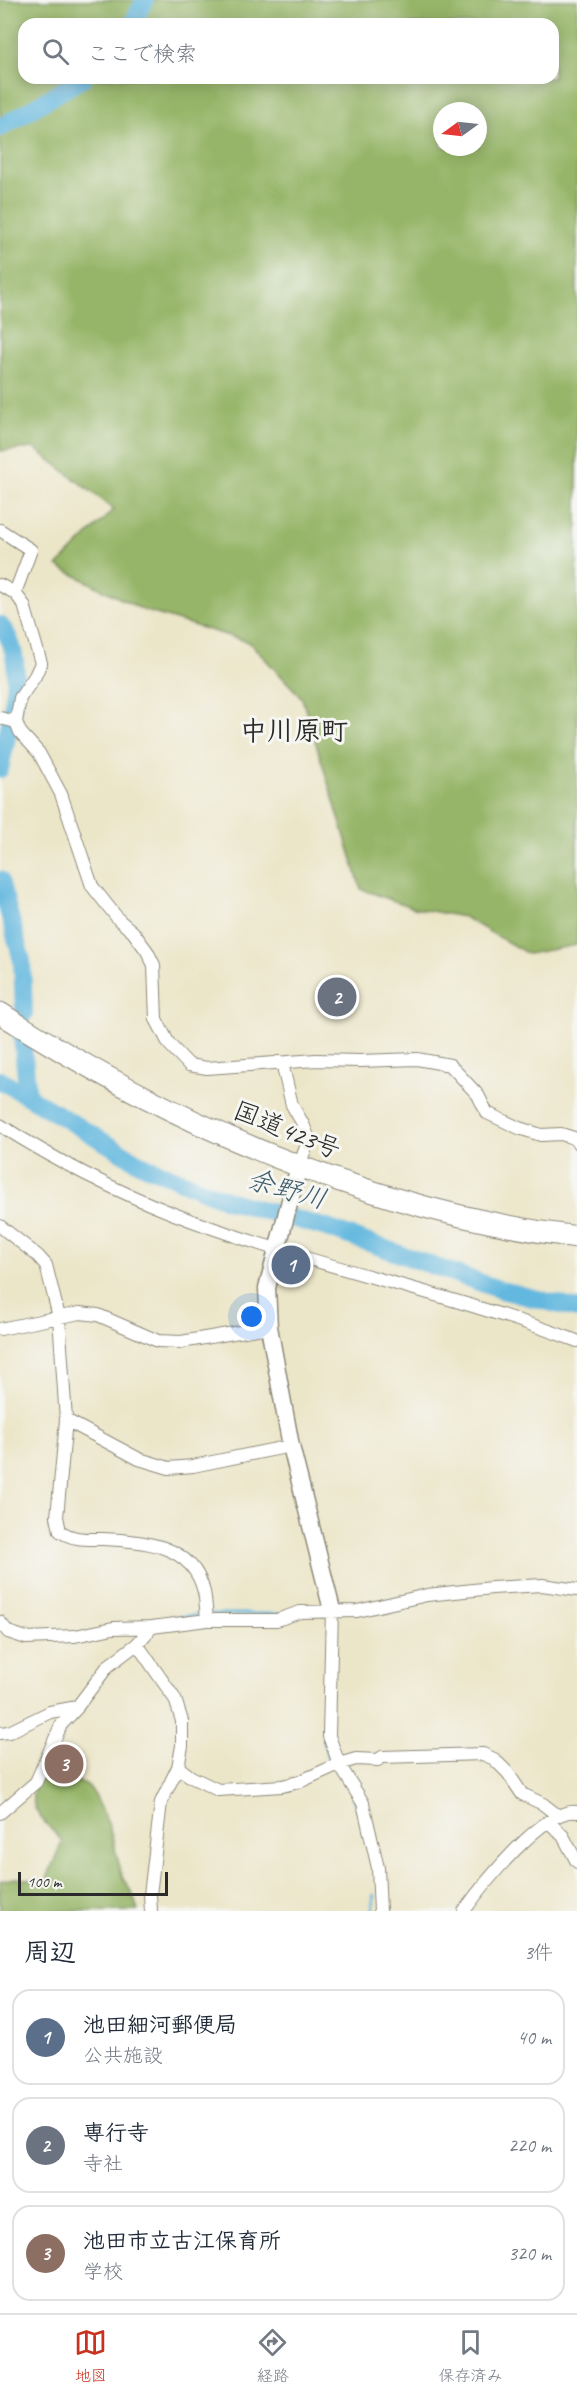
<!DOCTYPE html>
<html lang="ja">
<head>
<meta charset="utf-8">
<style>
	:root { --surface:#fff; --page:#f2f2f3; --text:#1f2937; --muted:#747a83; --line:#e0e1e3; --accent:#c8321e }
	body { margin:0; font-family:Caveat,"Klee One",sans-serif; background:var(--page); color:var(--text) }
	.compass { position:absolute; left:433px; top:102px; width:54px; height:54px; border-radius:50%; background:var(--surface); box-shadow:0 3px 15px #0003; rotate:255deg }
	.scale { position:absolute; left:18px; bottom:15px; width:150px; box-sizing:border-box; padding-left:6px; border:3px solid #2b2b2b; border-top:0; font-size:16px; line-height:21px; white-space:nowrap; color:#2b2b2b; -webkit-text-stroke:4px #f6f6f2; paint-order:stroke }
	.you { position:absolute; left:252px; top:1317px; width:21px; height:21px; margin:-15px; border:4px solid #fff; border-radius:50%; background:#1a73e8; box-shadow:0 0 0 9px #1a73e833 }
	.badge { display:grid; place-items:center; width:39px; height:39px; border-radius:50%; background:var(--accent); color:#fff; font-size:20px; font-weight:700 }
	.pin { position:absolute; translate:-50% -50%; border:3px solid #fff; box-shadow:0 2px 6px #0006 }
	.list { margin:0; padding:0; list-style:none }
	h2 { display:flex; justify-content:space-between; align-items:center; height:78px; margin:0; padding:0 24px; font-size:26px }
	h2 small { font-size:20px; font-weight:400; color:var(--muted) }
	.list li { display:grid; grid-template-columns:39px 1fr auto; gap:18px; align-items:center; box-sizing:border-box; height:96px; margin:0 12px 12px; padding:0 12px; border:2px solid var(--line); border-radius:18px }
	.list b { display:block; font-size:22px; white-space:nowrap }
	.list p { margin:0; font-size:20px; white-space:nowrap; color:var(--muted) }
	.list em { font-size:20px; font-style:normal; color:var(--muted) }
	.icon { flex:none; width:33px; height:33px; fill:none; stroke:currentColor; stroke-width:2; stroke-linecap:round; stroke-linejoin:round }
	.map { position:relative; flex:none; width:577px; height:1911px; overflow:hidden }
	.search { position:absolute; background:var(--surface); box-shadow:0 3px 15px #0003; left:18px; right:18px; top:18px; height:66px; display:flex; align-items:center; gap:15px; box-sizing:border-box; padding:0 21px; border-radius:18px; color:var(--muted); font-size:22px }
	.sheet { height:402px; background:var(--surface) }
	nav { display:flex; justify-content:space-around; align-items:center; box-sizing:border-box; height:84px; border-top:2px solid var(--line); background:var(--surface); font-size:16px; color:var(--muted) }
	nav a { display:grid; justify-items:center; gap:3px }
	nav .on { color:var(--accent) }
	.map>svg:first-child { display:block }
	.forest { fill:#96b568; stroke:#60704a; stroke-width:1.5; fill-rule:evenodd }
	.lines { fill:none; stroke-linecap:round; stroke-linejoin:round }
	.stream { stroke:#63b8df; stroke-width:3 }
	.river { stroke:#63b8df; stroke-width:18 }
	.street-casing { stroke:#8c887a; stroke-width:14 }
	.secondary-casing { stroke:#8c887a; stroke-width:19 }
	.highway-casing { stroke:#8c887a; stroke-width:23 }
	.street { stroke:#fff; stroke-width:12 }
	.secondary { stroke:#fff; stroke-width:16 }
	.highway { stroke:#fff; stroke-width:21 }
	.labels { text-anchor:middle; dominant-baseline:central; stroke-width:6; stroke-linejoin:round; paint-order:stroke }
	.street-label { font-size:26px; fill:#2b2b2b; stroke:#f6f6f2 }
	.neighbourhood-label { font-size:27px; font-weight:bold; fill:#2b2b2b; stroke:#f6f6f2 }
	.water-label { font-size:27px; font-style:italic; fill:#3f5c6a; stroke:#f6f6f2 }
</style>
</head>
<body>
<div class="map">
<svg width="577" height="1911" viewBox="0 0 577 1911">
	<rect width="100%" height="100%" fill="#f6f6f2"/>
	<filter id="ink" filterUnits="userSpaceOnUse"><feTurbulence type="fractalNoise" baseFrequency=".0167" numOctaves="2"/><feDisplacementMap in="SourceGraphic" scale="12" xChannelSelector="R" yChannelSelector="G"/><feConvolveMatrix kernelMatrix="1 2 1 2 8 2 1 2 1" color-interpolation-filters="sRGB"/></filter>
	<filter id="wash" filterUnits="userSpaceOnUse"><feTurbulence type="fractalNoise" baseFrequency=".008" numOctaves="4" result="noise"/><feDisplacementMap in="SourceGraphic" scale="24" xChannelSelector="R" yChannelSelector="G"/><feGaussianBlur stdDeviation="1.35" result="paint"/><feColorMatrix in="noise" values="0 0 0 0 0 0 0 0 0 0 0 0 0 0 0 0 0 1.4 0 .05"/><feComposite in="paint" operator="in"/></filter>
	<g filter="url(#wash)">
		<rect width="100%" height="100%" fill="#ece6c9"/>
		<!-- forest -->
		<path class="forest" d="M 0,0 L 577,0 L 577,945 L 528,954 L 464,917 L 414,908 L 361,889 L 302,698 L 249,642 L 143,610 L 57,566 L 114,509 L 34,448 L 0,451 ZM 24,24 L 553,24 L 553,78 L 24,78 ZM 442,111 L 478,111 L 478,147 L 442,147 Z
			M 57,1775 L 86,1784 L 96,1797 L 109,1826 L 123,1879 L 132,1892 L 138,1911 L 0,1911 L 0,1881 L 15,1878 L 46,1881 L 62,1841 C 45,1821 25,1810 36,1782 Z"/>
		<g class="lines">
			<!-- stream -->
			<path class="stream" d="M 211,1614 L 280,1614
				M 146,1621 L 205,1614
				M 323,1737 L 328,1758 L 332,1764
				M 354,1799 L 360,1813
				M 372,1911 L 374,1895"/>
			<!-- river -->
			<path class="river" d="M 132,24 L 145,0
				M 0,128 L 83,78
				M 0,625 C 31,659 8,728 0,769
				M 0,880 L 22,961 L 24,1014
				M 22,1037 L 28,1097
				M 0,1080 L 143,1165 L 227,1200 L 327,1228 L 501,1290 L 577,1309"/>
		</g>
	</g>
	<g filter="url(#ink)">
		<g class="lines">
			<defs>
				<path id="street" d="M 0,530 L 31,550 L 15,593 L 24,605 L 41,663 L 35,676 L 20,698 L 16,722 L 20,732 L 39,753 L 61,794 L 92,886 L 119,920 L 133,932 L 147,951 L 154,965 L 156,1019 L 169,1044 L 189,1065 L 207,1068 L 316,1060 L 360,1061 L 417,1059 L 450,1065 L 478,1095 L 487,1113 L 519,1128 L 541,1135 L 561,1134 L 574,1138 L 577,1142
					M 0,585 L 15,593
					M 0,718 L 16,722
					M 278,1062 L 283,1067 L 292,1105 L 303,1124 L 309,1139 L 299,1166
					M 0,1125 C 55,1160 113,1190 174,1214 C 305,1265 445,1291 577,1341
					M 0,1226 L 38,1256 L 46,1265 L 59,1317 L 66,1420 L 57,1517 L 60,1531 C 73,1540 85,1539 101,1539 C 142,1541 193,1543 204,1592 C 206,1601 206,1611 207,1620
					M 0,1329 L 80,1313 L 98,1315 L 158,1341 L 181,1342 L 269,1327
					M 66,1420 L 139,1459 L 169,1468 L 193,1466 L 291,1446
					M 332,1610 L 329,1736 L 339,1764 L 363,1803 L 378,1868 L 380,1911
					M 0,1622 L 8,1632 L 26,1638 L 75,1636 L 113,1628 L 152,1627 L 207,1620 L 277,1620 L 300,1612 L 357,1611 L 427,1595 L 492,1588 L 542,1585 L 577,1590
					M 137,1644 L 175,1699 L 182,1721 L 182,1746 L 178,1767 L 161,1802 L 150,1895 L 151,1911
					M 0,1733 L 9,1732 L 50,1712 L 77,1707 L 108,1666 L 137,1644 L 152,1627
					M 178,1767 L 191,1777 L 218,1790 L 282,1786 L 299,1782 L 339,1764 L 356,1759 L 378,1760 L 382,1757 L 483,1754 L 494,1759 L 508,1773 L 522,1794 L 543,1804 L 557,1815
					M 0,1813 L 36,1782 L 61,1725 L 77,1708
					M 549,1822 L 563,1836 L 577,1862
					M 464,1911 C 482,1886 545,1806 577,1812"/>
				<path id="secondary" d="M 299,1166 L 267,1288 L 269,1327 L 291,1446 L 332,1610"/>
				<path id="highway" d="M 0,1013 C 174,1125 371,1211 577,1237"/>
			</defs>
			<!-- street casing -->
			<use href="#street" class="street-casing"/>
			<!-- secondary casing -->
			<use href="#secondary" class="secondary-casing"/>
			<!-- highway casing -->
			<use href="#highway" class="highway-casing"/>
			<!-- street -->
			<use href="#street" class="street"/>
			<!-- secondary -->
			<use href="#secondary" class="secondary"/>
			<!-- highway -->
			<use href="#highway" class="highway"/>
		</g>
	</g>
	<g class="labels">
		<!-- street labels -->
		<g class="street-label">
			<text transform="translate(287 1130) rotate(22)">国道423号</text>
		</g>
		<!-- neighbourhood labels -->
		<g class="neighbourhood-label">
			<text x="294" y="731">中川原町</text>
		</g>
		<!-- water labels -->
		<g class="water-label">
			<text transform="translate(287 1189) rotate(16)">余野川</text>
		</g>
	</g>
</svg>
<svg class="compass" viewBox="-18 -18 36 36"><path d="M0-13l5 13h-10z" fill="#e53935"/><path d="M0 13l5-13h-10z" fill="#747a83"/></svg>
<div class="scale">100 m</div>
<div class="you"></div>
<div class="pin badge" style="left:291px;top:1265px;background:#5c6f8a">1</div>
<div class="pin badge" style="left:337px;top:997px;background:#6b7280">2</div>
<div class="pin badge" style="left:64px;top:1764px;background:#8d6e63">3</div>
<div class="search"><svg class="icon" aria-label="search" viewBox="0 0 24 24"><circle cx="10" cy="10" r="6"/><path d="M15 15l6 6"/></svg>ここで検索</div>
</div>
<section class="sheet">
<h2>周辺<small>3件</small></h2>
<ul class="list">
<li><span class="badge" style="background:#5c6f8a">1</span><div><b>池田細河郵便局</b><p>公共施設</p></div><em>40 m</em></li>
<li><span class="badge" style="background:#6b7280">2</span><div><b>専行寺</b><p>寺社</p></div><em>220 m</em></li>
<li><span class="badge" style="background:#8d6e63">3</span><div><b>池田市立古江保育所</b><p>学校</p></div><em>320 m</em></li>
</ul>
</section>
<nav>
<a class="on"><svg class="icon" aria-label="map" viewBox="0 0 24 24"><path d="M3 6l6-2 6 2 6-2v14l-6 2-6-2-6 2zM9 4v14M15 6v14"/></svg>地図</a>
<a><svg class="icon" aria-label="directions" viewBox="0 0 24 24"><path d="M12 3l9 9-9 9-9-9zM9 14v-3h6M13 9l2 2-2 2"/></svg>経路</a>
<a><svg class="icon" aria-label="saved" viewBox="0 0 24 24"><path d="M7 4h10v16l-5-4-5 4z"/></svg>保存済み</a>
</nav>
</body>
</html>
